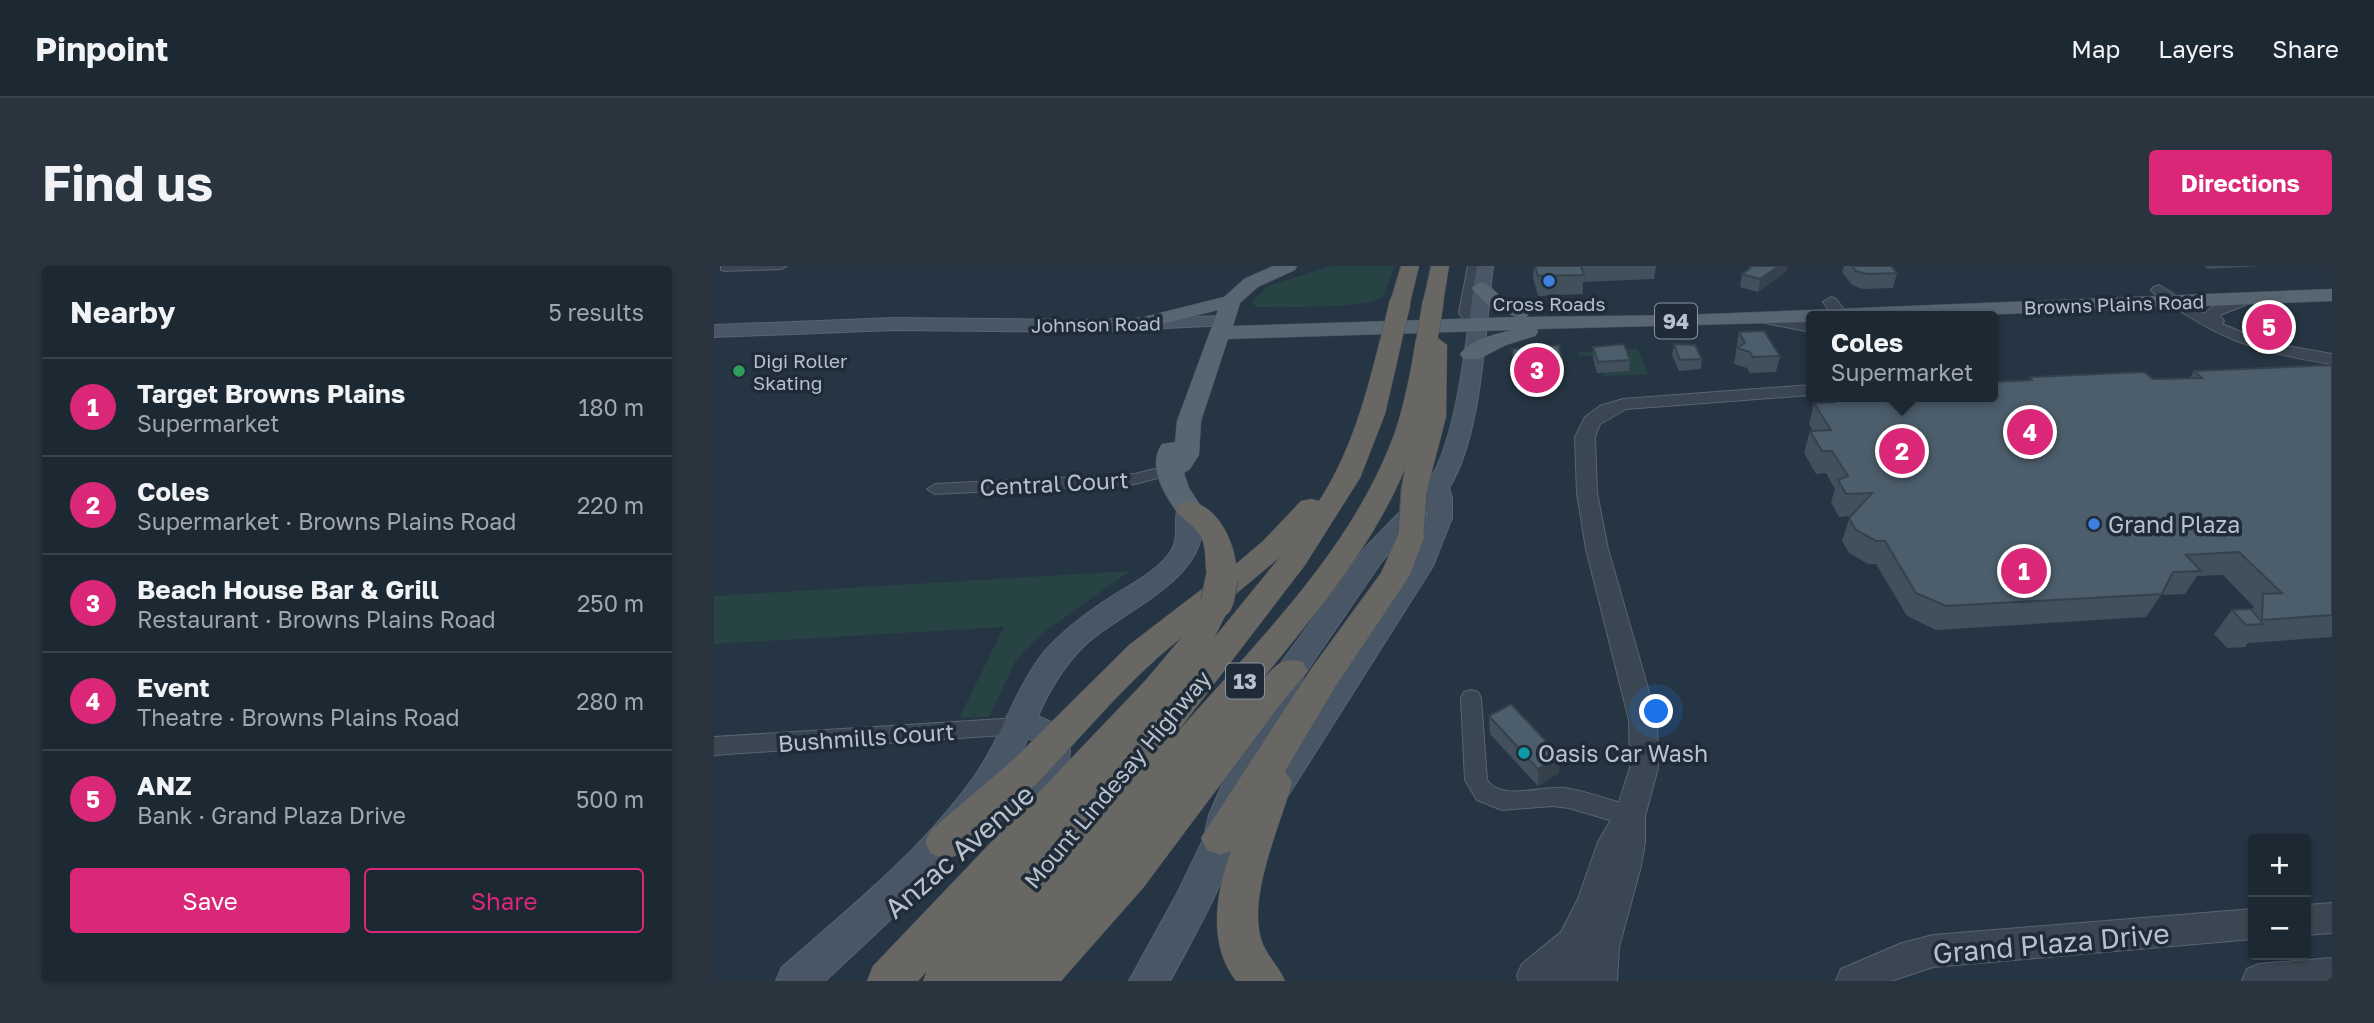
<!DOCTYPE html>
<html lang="en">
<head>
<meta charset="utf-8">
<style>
	:root { --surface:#1c2832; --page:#29343e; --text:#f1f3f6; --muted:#a0a6ac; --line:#3a444d; --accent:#db2777 }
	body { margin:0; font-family:"Golos Text",sans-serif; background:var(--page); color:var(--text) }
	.controls { position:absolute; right:21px; bottom:21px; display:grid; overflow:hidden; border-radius:7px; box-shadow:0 2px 5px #0004 }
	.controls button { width:63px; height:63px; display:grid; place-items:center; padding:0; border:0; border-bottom:2px solid var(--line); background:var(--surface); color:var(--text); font:35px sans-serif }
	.you { position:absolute; left:943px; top:446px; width:24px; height:24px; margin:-18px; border:5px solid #fff; border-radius:50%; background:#1a73e8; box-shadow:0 0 0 10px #1a73e833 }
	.badge { display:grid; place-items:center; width:46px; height:46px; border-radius:50%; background:var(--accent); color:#fff; font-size:23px; font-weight:700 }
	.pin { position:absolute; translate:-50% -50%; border:4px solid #fff; box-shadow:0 2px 7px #0006 }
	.popup { position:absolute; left:1092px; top:45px; width:192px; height:91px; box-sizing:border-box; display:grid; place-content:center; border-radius:7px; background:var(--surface); filter:drop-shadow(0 2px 5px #0005); font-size:23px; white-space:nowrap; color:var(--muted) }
	.popup b { font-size:26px; color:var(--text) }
	.popup::after { content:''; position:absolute; left:50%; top:100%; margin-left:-14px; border:14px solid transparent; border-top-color:var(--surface) }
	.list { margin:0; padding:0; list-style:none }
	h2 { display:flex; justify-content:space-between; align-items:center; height:91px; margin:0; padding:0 28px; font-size:30px }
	h2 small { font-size:23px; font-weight:400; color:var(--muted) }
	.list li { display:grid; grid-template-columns:46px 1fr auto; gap:21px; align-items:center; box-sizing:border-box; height:98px; padding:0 28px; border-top:2px solid var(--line) }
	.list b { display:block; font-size:26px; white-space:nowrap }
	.list p { margin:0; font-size:23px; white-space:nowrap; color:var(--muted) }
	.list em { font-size:23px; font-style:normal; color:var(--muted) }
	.actions { display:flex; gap:14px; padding:21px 28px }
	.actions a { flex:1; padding:16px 0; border:2px solid var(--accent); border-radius:7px; text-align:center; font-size:24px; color:var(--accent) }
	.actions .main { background:var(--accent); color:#fff }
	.map { position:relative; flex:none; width:1618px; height:715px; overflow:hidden; border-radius:7px }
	header { display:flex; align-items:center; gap:42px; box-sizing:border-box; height:98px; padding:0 35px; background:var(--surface); border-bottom:2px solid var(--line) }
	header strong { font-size:33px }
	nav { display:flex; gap:38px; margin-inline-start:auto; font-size:24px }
	.intro { display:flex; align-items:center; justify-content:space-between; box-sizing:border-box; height:168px; padding:0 42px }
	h1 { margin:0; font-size:49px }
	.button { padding:18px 32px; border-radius:7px; background:var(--accent); color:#fff; font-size:24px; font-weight:700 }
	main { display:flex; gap:42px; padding:0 42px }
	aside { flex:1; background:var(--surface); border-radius:7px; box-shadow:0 2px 5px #0004 }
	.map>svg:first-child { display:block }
	.green { fill:#284344 }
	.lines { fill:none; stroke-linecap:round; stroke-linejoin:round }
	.minor-casing { stroke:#586470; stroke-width:2 }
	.tertiary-casing { stroke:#586470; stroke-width:2 }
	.secondary-casing { stroke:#586470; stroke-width:2 }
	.primary-casing { stroke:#44505c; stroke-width:1 }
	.trunk-casing { stroke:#45515d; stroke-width:1 }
	.minor { fill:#3a4752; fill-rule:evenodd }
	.tertiary { fill:#3a4752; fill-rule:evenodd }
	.secondary { fill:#485666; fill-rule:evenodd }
	.primary { fill:#586672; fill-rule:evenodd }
	.trunk { fill:#686764; fill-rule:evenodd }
	.trunk-bridge-far2-casing { stroke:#45515d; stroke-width:22; stroke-linecap:butt }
	.trunk-bridge-far1-casing { stroke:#45515d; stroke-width:27; stroke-linecap:butt }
	.trunk-bridge-casing { stroke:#45515d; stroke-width:34; stroke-linecap:butt }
	.trunk-bridge-far2 { stroke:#686764; stroke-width:21 }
	.trunk-bridge-far1 { stroke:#686764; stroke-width:25 }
	.trunk-bridge { stroke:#686764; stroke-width:32 }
	.wall { fill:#41505c }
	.shaded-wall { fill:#35414b }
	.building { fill:#4c5d6b; stroke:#35414b; stroke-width:2 }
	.shop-dot { fill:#3f7fe0; stroke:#1f2c38; stroke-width:2.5 }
	.leisure-dot { fill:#2e9e5b; stroke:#1f2c38; stroke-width:2.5 }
	.culture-dot { fill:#0f9aa8; stroke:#1f2c38; stroke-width:2.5 }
	.labels { text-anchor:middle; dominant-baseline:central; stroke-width:7; stroke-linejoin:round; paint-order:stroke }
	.far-poi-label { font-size:19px; fill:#b7c1cc; stroke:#1f2c38 }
	.far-street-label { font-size:19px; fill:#b7c1cc; stroke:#1f2c38 }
	.shield { fill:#1f2c38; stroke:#8994a0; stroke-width:2 }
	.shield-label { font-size:21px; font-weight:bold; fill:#b7c1cc }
	.street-label { font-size:23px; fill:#b7c1cc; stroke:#1f2c38 }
	.poi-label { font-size:23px; fill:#b7c1cc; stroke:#1f2c38; text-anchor:start }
	.near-street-label { font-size:28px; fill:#b7c1cc; stroke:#1f2c38 }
</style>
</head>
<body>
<header>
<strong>Pinpoint</strong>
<nav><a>Map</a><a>Layers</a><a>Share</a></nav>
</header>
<div class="intro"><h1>Find us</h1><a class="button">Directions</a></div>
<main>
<aside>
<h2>Nearby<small>5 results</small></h2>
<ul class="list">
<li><span class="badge">1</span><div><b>Target Browns Plains</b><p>Supermarket</p></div><em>180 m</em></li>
<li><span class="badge">2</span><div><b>Coles</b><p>Supermarket · Browns Plains Road</p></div><em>220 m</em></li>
<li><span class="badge">3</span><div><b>Beach House Bar &amp; Grill</b><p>Restaurant · Browns Plains Road</p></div><em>250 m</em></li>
<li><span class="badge">4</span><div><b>Event</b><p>Theatre · Browns Plains Road</p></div><em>280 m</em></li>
<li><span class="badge">5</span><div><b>ANZ</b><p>Bank · Grand Plaza Drive</p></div><em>500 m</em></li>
</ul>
<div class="actions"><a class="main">Save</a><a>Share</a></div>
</aside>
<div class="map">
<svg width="1618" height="715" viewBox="0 0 1618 715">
	<rect width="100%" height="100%" fill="#263543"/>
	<!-- green -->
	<path class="green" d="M 617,0 L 680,0 C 677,9 674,24 668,31 C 656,43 563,41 542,41 L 538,36 L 554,20 Z
		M 924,83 L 934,108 L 890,110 L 889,106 L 910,91 L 915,91 L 914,88 L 865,90 L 864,86 Z
		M 416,305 L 325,370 L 302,394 L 275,451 L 245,452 L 290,361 L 0,378 L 0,330 Z"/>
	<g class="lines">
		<defs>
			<path id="minor" d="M 7,0 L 73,0 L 67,3 L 11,5 L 7,4 Z
				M 456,199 L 462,201 L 464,204 L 462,207 L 421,218 L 221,228 L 213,223 L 221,218 L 421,208 Z
				M 757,424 L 764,426 L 767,432 L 773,514 C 788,536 828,519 851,522 C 875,526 901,535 924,543 L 928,550 L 924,557 L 916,560 L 855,542 L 838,540 L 788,544 L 763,534 L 751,514 L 747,432 L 750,426 Z
				M 304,452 L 312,454 L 315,460 L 312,466 L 304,468 L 0,489 L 0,471 Z"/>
			<path id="tertiary" d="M 754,0 L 768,0 L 761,47 L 770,58 L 762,63 L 756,61 L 745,47 Z
				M 1445,19 L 1491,48 C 1498,37 1528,26 1541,29 L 1544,32 L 1541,35 L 1506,49 L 1510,55 L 1508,58 L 1551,76 L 1618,88 L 1618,98 C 1543,87 1501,72 1440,27 L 1437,24 L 1440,21 Z
				M 1117,31 L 1122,33 L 1135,50 L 1119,50 L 1109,36 Z
				M 1047,47 L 1097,56 L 1097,66 L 1041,55 L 1039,52 L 1041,49 Z
				M 1097,119 L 1097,129 L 912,143 L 886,158 L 881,171 L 883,227 L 894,283 L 943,454 L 944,502 L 931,550 L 931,576 L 927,600 L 905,681 L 903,715 L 805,715 L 803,710 L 808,698 L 847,666 L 864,633 L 884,576 L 902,545 L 916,502 L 915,454 L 872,283 L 863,227 L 861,171 L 871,151 L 886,140 L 909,133 Z
				M 1618,637 L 1618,667 L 1592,669 L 1592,639 Z
				M 1539,643 L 1539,673 L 1219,701 L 1177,715 L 1122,715 L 1127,703 L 1188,677 L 1219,669 Z
				M 1618,692 L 1618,715 L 1528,715 L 1533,703 L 1545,698 Z"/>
			<path id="secondary" d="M 763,0 L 779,0 C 771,64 768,169 735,222 L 738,232 L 738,252 L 719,300 L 568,539 L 556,543 L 544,539 L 539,529 L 544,519 L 694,299 L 710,262 L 714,244 L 668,295 L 590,409 L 529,549 C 517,607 484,663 456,715 L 415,715 L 464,626 L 490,572 L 495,549 L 525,480 L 567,397 L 650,283 L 714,217 C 746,169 753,59 763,0 Z
				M 509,50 L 518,55 L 515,59 L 369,66 L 180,64 L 0,71 L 0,59 L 180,52 L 369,54 Z
				M 475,236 L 484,238 C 488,244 488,251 488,258 C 491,314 408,345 372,378 C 350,399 336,422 324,450 L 346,460 C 351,467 356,476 356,485 C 357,507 320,551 299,556 C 293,557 289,555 283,553 L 278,543 C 288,523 311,512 323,493 L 322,476 L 314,472 C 270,572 189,642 111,715 L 62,715 L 68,701 C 136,642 207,585 260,511 C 288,472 300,424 330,386 C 350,363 375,345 400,329 C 420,317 441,306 455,288 C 468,272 457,252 466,238 Z"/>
			<path id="primary" d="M 559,0 L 583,0 L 581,4 L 544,21 L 526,37 L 519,60 L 804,51 L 777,42 L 757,22 L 767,16 C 778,19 782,28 791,34 C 800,39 811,38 818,46 L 812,51 L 970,49 L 1618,23 L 1618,35 L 1239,50 L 1097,50 L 1097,56 L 823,63 L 824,66 L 821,70 L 792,79 L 765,93 L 749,93 L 746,88 C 757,73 782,68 799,64 L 514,73 L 487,155 L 485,189 L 476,203 L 470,207 L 475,222 L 489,243 L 485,249 L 475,251 L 465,249 C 451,230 432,200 448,178 L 461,176 L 463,155 L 504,44 L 425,64 L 418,62 L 415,58 L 418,54 L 510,31 L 530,13 Z"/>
			<path id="trunk" d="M 687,0 L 705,0 L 696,37 L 693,41 L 679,41 L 676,37 Z
				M 717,0 L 735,0 L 729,37 L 726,41 L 712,41 L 709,37 Z
				M 713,67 L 720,69 L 733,79 L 732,151 L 713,224 L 709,230 L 700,232 L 691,230 L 687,224 L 691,203 C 657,283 601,348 547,415 C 562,400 567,390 589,396 L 594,405 L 568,436 L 429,622 L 347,715 L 209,715 L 213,705 L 204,715 L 153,715 L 159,700 L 431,415 L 468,371 C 401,424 351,494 288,551 C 274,563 259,581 243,589 C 232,594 227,592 217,588 L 211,576 L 217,564 L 299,494 L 415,379 L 496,317 C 489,305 494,287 488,273 C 482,260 469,254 461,243 L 465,237 C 498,229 519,271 522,298 L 549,275 L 587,235 L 597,233 L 605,235 C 637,186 652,130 666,74 L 669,69 L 685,69 L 688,74 L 671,148 L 646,212 L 591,299 L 461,469 C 542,376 638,285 681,166 C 691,136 697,104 702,73 L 706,69 ZM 566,291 L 500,372 L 518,336 L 516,333 Z
				M 697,260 L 707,263 L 711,269 L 696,309 L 621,421 L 571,505 L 578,516 C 566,561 534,628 547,673 C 551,688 565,700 571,715 L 522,715 C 493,677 502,627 517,585 L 507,589 L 493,584 L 487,572 L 597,403 L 667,307 L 687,263 Z"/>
		</defs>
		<!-- minor casing -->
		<use href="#minor" class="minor-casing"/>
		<!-- tertiary casing -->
		<use href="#tertiary" class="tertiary-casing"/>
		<!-- secondary casing -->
		<use href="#secondary" class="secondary-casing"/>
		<!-- primary casing -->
		<use href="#primary" class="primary-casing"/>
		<!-- trunk casing -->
		<use href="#trunk" class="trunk-casing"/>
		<!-- minor -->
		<use href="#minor" class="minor"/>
		<!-- tertiary -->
		<use href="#tertiary" class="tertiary"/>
		<!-- secondary -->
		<use href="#secondary" class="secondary"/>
		<!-- primary -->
		<use href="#primary" class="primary"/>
		<!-- trunk -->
		<use href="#trunk" class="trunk"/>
		<defs>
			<path id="trunk-bridge-far2" d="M 713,73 L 719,37
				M 677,74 L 686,37"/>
			<path id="trunk-bridge-far1" d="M 697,269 L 700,224"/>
			<path id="trunk-bridge" d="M 503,336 L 508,312"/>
		</defs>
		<!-- trunk-bridge-far2 casing -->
		<use href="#trunk-bridge-far2" class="trunk-bridge-far2-casing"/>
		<!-- trunk-bridge-far1 casing -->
		<use href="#trunk-bridge-far1" class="trunk-bridge-far1-casing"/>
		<!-- trunk-bridge casing -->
		<use href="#trunk-bridge" class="trunk-bridge-casing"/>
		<!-- trunk-bridge-far2 -->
		<use href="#trunk-bridge-far2" class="trunk-bridge-far2"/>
		<!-- trunk-bridge-far1 -->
		<use href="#trunk-bridge-far1" class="trunk-bridge-far1"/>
		<!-- trunk-bridge -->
		<use href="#trunk-bridge" class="trunk-bridge"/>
	</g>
	<!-- wall -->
	<path class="wall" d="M 820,0 L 942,0 L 940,13 L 869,16 L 869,28 L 824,30 L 819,12 Z
		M 1035,0 L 1074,0 L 1072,6 L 1044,26 L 1026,21 L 1028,8 L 1036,2 Z
		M 1130,0 L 1177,0 L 1183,7 L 1179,22 L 1149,23 L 1138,19 L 1128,6 Z
		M 1490,0 L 1548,0 L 1494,3 Z
		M 1025,66 L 1066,90 L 1062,106 L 1036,107 L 1033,102 L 1020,98 Z
		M 960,78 L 988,93 L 987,103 L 965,105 L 958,89 Z
		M 879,81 L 916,94 L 915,105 L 883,107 L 879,92 Z
		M 798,83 L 848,93 L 847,109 L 841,109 L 841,120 L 833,120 L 833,122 L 807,123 L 800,115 L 798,99 Z
		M 1618,99 L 1618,371 L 1534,377 L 1531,381 L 1513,382 L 1500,368 L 1518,344 L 1537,344 L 1540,341 L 1509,309 L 1483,310 L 1471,328 L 1447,329 L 1432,351 L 1222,364 L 1193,350 L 1162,298 L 1154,298 L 1135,287 L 1128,275 L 1136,250 L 1125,251 L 1117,236 L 1121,223 L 1112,207 L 1102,208 L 1090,187 L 1096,165 L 1098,164 L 1095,158 L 1100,137 L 1115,136 L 1116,131 L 1179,131 L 1180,133 L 1279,131 L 1315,114 L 1316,111 L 1439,113 L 1476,112 L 1480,105 Z
		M 775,450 L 845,507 L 824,520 L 776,468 Z"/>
	<!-- shaded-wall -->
	<path class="shaded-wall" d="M 1065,0 L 1074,0 L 1072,6 L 1044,26 L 1046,13 Z
		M 846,490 L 845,507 L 824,520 L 824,503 Z"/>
	<!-- building -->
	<path class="building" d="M 821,0 L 867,0 L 870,9 L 824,10 Z
		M 1039,0 L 1065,0 L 1046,13 L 1028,8 Z
		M 1138,0 L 1177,0 L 1183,7 L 1153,8 L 1142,5 Z
		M 1050,65 L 1066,90 L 1039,91 L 1036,86 L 1023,82 L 1031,77 L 1025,66 Z
		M 910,78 L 916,94 L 884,96 L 879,81 Z
		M 960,78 L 981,79 L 988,93 L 966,94 Z
		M 845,79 L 848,93 L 839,93 L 841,103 L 833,104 L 834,106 L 807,107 L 800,99 L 798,83 Z
		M 1618,99 L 1618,349 L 1548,354 L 1549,328 L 1568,327 L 1525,286 L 1472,289 L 1487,305 L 1459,306 L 1448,328 L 1232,340 L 1202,327 L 1171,275 L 1162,275 L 1142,264 L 1135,252 L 1158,227 L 1132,228 L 1124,214 L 1134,210 L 1118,185 L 1108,185 L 1096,165 L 1117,164 L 1100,137 L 1120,136 L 1117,131 L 1179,131 L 1180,133 L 1226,131 L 1279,131 L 1279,116 L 1318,114 L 1316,111 L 1430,106 L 1439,113 L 1488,112 L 1480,105 Z
		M 1537,343 L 1549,358 L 1532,359 L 1518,344 Z
		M 797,438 L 846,490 L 824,503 L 775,450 Z"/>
	<!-- markers -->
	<g class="shop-dot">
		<circle cx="835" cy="15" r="7"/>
		<circle cx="1380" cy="258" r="7"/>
	</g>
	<circle class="leisure-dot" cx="25" cy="105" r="7"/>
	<circle class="culture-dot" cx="810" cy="487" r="7"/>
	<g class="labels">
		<!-- far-poi labels -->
		<g class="far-poi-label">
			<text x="835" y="37">Cross Roads</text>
			<text x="39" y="94" text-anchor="start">Digi Roller<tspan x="39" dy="22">Skating</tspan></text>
		</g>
		<!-- far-street labels -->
		<g class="far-street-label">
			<text transform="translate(1400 38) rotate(-2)">Browns Plains Road</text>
			<text transform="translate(382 58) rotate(-1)">Johnson Road</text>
		</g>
		<!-- shield labels -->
		<g class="shield">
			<rect x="941" y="37.5" width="42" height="35" rx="5"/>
			<rect x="512" y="397.5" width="38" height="35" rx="5"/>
		</g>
		<g class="shield-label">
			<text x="962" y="55">94</text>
			<text x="531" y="415">13</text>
		</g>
		<!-- street labels -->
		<g class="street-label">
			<text transform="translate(340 217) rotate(-3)">Central Court</text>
			<text transform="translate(152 471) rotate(-4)">Bushmills Court</text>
			<text transform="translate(403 513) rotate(-50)">Mount Lindesay Highway</text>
		</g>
		<!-- poi labels -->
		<g class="poi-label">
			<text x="1394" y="258">Grand Plaza</text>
			<text x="824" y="487">Oasis Car Wash</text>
		</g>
		<!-- near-street labels -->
		<g class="near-street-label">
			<text transform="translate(245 585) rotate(-41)">Anzac Avenue</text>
			<text transform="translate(1337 677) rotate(-5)">Grand Plaza Drive</text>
		</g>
	</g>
</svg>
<div class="controls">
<button>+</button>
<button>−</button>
</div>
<div class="you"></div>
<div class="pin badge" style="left:1310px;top:305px">1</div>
<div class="pin badge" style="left:1188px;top:185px">2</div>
<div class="popup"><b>Coles</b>Supermarket</div>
<div class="pin badge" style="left:823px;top:104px">3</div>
<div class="pin badge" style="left:1316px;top:166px">4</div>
<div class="pin badge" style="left:1555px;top:61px">5</div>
</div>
</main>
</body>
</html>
